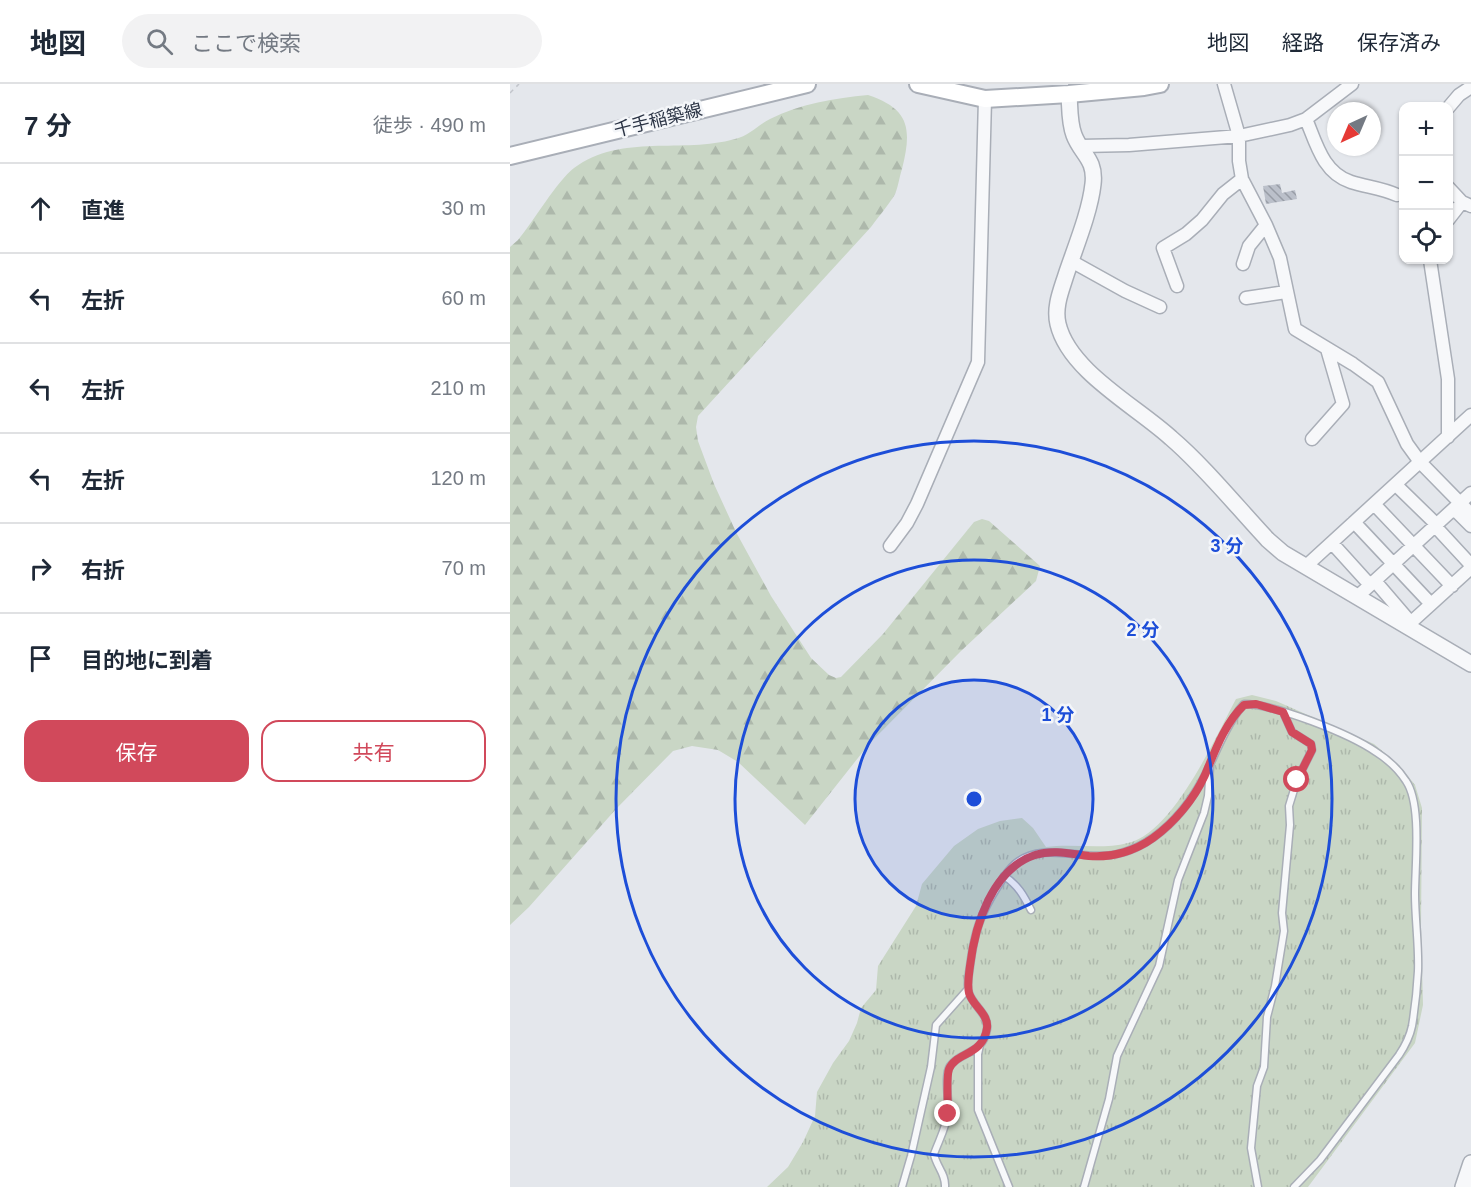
<!DOCTYPE html>
<html lang="ja">
<head>
<meta charset="utf-8">
<style>
	:root { --surface:#fff; --page:#f2f2f3; --text:#1f2937; --muted:#747a83; --line:#e0e1e3; --accent:#d1495b }
	body { margin:0; font-family:Arial,"Noto Sans JP",sans-serif; background:var(--page); color:var(--text) }
	.controls { position:absolute; right:18px; top:18px; display:grid; overflow:hidden; border-radius:12px; box-shadow:0 2px 4px #0004 }
	.controls button { width:54px; height:54px; display:grid; place-items:center; padding:0; border:0; border-bottom:2px solid var(--line); background:var(--surface); color:var(--text); font:30px sans-serif }
	.compass { position:absolute; left:817px; top:18px; width:54px; height:54px; border-radius:50%; background:var(--surface); box-shadow:0 2px 4px #0004; rotate:224deg }
	.stop { position:absolute; width:18px; height:18px; margin:-14px; border:4px solid #d1495b; border-radius:50%; background:#fff }
	.stop.end { background:#d1495b; border-color:#fff; box-shadow:0 2px 6px #0008 }
	.list { margin:0; padding:0; list-style:none }
	h2 { display:flex; justify-content:space-between; align-items:center; height:78px; margin:0; padding:0 24px; font-size:26px }
	h2 small { font-size:20px; font-weight:400; color:var(--muted) }
	.list li { display:grid; grid-template-columns:39px 1fr auto; gap:18px; align-items:center; box-sizing:border-box; height:90px; padding:0 24px; border-top:2px solid var(--line) }
	.list b { display:block; font-size:22px; white-space:nowrap }
	.list em { font-size:20px; font-style:normal; color:var(--muted) }
	.actions { display:flex; gap:12px; padding:18px 24px }
	.actions a { flex:1; padding:14px 0; border:2px solid var(--accent); border-radius:18px; text-align:center; font-size:21px; color:var(--accent) }
	.actions .main { background:var(--accent); color:#fff }
	.icon { flex:none; width:33px; height:33px; fill:none; stroke:currentColor; stroke-width:2; stroke-linecap:round; stroke-linejoin:round }
	.map { position:relative; flex:none; width:961px; height:1103px; overflow:hidden }
	header { display:flex; align-items:center; gap:36px; box-sizing:border-box; height:84px; padding:0 30px; background:var(--surface); border-bottom:2px solid var(--line) }
	header strong { font-size:28px }
	nav { display:flex; gap:33px; margin-inline-start:auto; font-size:21px }
	.search { width:420px; height:54px; background:var(--page); display:flex; align-items:center; gap:15px; box-sizing:border-box; padding:0 21px; border-radius:33px; color:var(--muted); font-size:22px }
	main { display:flex }
	aside { flex:1; background:var(--surface) }
	.map>svg:first-child { display:block }
	.grass { fill:url(#grass-tufts) }
	.forest { fill:url(#forest-firs) }
	.building { fill:url(#building-back-hatch) }
	.lines { fill:none; stroke-linecap:round; stroke-linejoin:round }
	.service-casing { stroke:#a9aeb7; stroke-width:9 }
	.minor-casing { stroke:#a9aeb7; stroke-width:15 }
	.tertiary-casing { stroke:#a9aeb7; stroke-width:18 }
	.secondary-casing { stroke:#a9aeb7; stroke-width:20 }
	.path { stroke:#c2c5cb; stroke-width:1.5; stroke-dasharray:4.5 4.5; stroke-linecap:butt }
	.service { stroke:#f7f8fa; stroke-width:6 }
	.minor { stroke:#f7f8fa; stroke-width:12 }
	.tertiary { stroke:#f7f8fa; stroke-width:15 }
	.secondary { stroke:#fff; stroke-width:16 }
	.route { stroke:#d1495b; stroke-width:8 }
	.ring { fill:none; stroke:#1d4ed8; stroke-width:3 }
	.labels { text-anchor:middle; dominant-baseline:central; stroke-width:5; stroke-linejoin:round; paint-order:stroke }
	.street-label { font-size:18px; fill:#2b3445; stroke:#f4f6f9 }
	.centre { fill:#1d4ed8; stroke:#f4f6f9; stroke-width:3 }
	.ring-label { font-size:18px; text-anchor:middle; font-weight:bold; fill:#1d4ed8; stroke:#f4f6f9; stroke-width:5; stroke-linejoin:round; paint-order:stroke }
</style>
</head>
<body>
<header>
<strong>地図</strong>
<div class="search"><svg class="icon" aria-label="search" viewBox="0 0 24 24"><circle cx="10" cy="10" r="6"/><path d="M15 15l6 6"/></svg>ここで検索</div>
<nav><a>地図</a><a>経路</a><a>保存済み</a></nav>
</header>
<main>
<aside>
<h2>7 分<small>徒歩 · 490 m</small></h2>
<ul class="list">
<li><svg class="icon" aria-label="ahead" viewBox="0 0 24 24"><path d="M12 20V5M6 11l6-6 6 6"/></svg><div><b>直進</b></div><em>30 m</em></li>
<li><svg class="icon" aria-label="left" viewBox="0 0 24 24"><path d="M17 20v-9H6M10 6l-5 5 5 5"/></svg><div><b>左折</b></div><em>60 m</em></li>
<li><svg class="icon" aria-label="left" viewBox="0 0 24 24"><path d="M17 20v-9H6M10 6l-5 5 5 5"/></svg><div><b>左折</b></div><em>210 m</em></li>
<li><svg class="icon" aria-label="left" viewBox="0 0 24 24"><path d="M17 20v-9H6M10 6l-5 5 5 5"/></svg><div><b>左折</b></div><em>120 m</em></li>
<li><svg class="icon" aria-label="right" viewBox="0 0 24 24"><path d="M7 20v-9h11M14 6l5 5-5 5"/></svg><div><b>右折</b></div><em>70 m</em></li>
<li><svg class="icon" aria-label="arrive" viewBox="0 0 24 24"><path d="M6 21V4h12l-3 4 3 4H6"/></svg><div><b>目的地に到着</b></div></li>
</ul>
<div class="actions"><a class="main">保存</a><a>共有</a></div>
</aside>
<div class="map">
<svg width="961" height="1103" viewBox="0 0 961 1103">
	<defs>
		<pattern id="grass-tufts" width="24" height="20" patternUnits="userSpaceOnUse" patternTransform="scale(1.5)"><rect width="24" height="20" fill="#c9d6c5"/><path d="M3 7l-1-3M5 7V3M7 7l1-3M15 17l-1-3M17 17v-4M19 17l1-3" fill="none" stroke="#adb8ab"/></pattern>
		<pattern id="forest-firs" width="22" height="20" patternUnits="userSpaceOnUse" patternTransform="scale(1.5)"><rect width="22" height="20" fill="#c9d6c5"/><path d="M5 1l3.5 6h-7zM16 11l3.5 6h-7z" fill="#adb8ab"/></pattern>
		<pattern id="building-back-hatch" width="6" height="6" patternUnits="userSpaceOnUse" patternTransform="scale(1.5)"><rect width="6" height="6" fill="#bbc0ca"/><path d="M-1 5l2 2M0 0l6 6M5-1l2 2" fill="none" stroke="#989da6"/></pattern>
	</defs>
	<rect width="100%" height="100%" fill="#e4e7ec"/>
	<!-- grass -->
	<path class="grass" d="M 742,611 L 766,617 L 864,660 L 889,681 L 905,701 L 912,724 L 911,843 L 913,921 L 905,959 L 798,1103 L 257,1103 L 278,1083 L 293,1058 L 305,1032 L 307,1008 L 323,979 L 339,957 L 347,939 L 351,924 L 366,906 L 368,882 L 406,822 L 412,800 L 444,762 L 468,745 L 490,737 L 512,734 L 523,744 L 536,763 C 563,759 590,766 618,759 C 663,749 705,654 726,615 Z"/>
	<!-- forest -->
	<path class="forest" d="M 358,11 C 400,25 402,45 392,85 C 389,94 388,105 384,112 C 377,123 368,133 361,143 L 188,332 L 186,343 L 188,357 L 204,400 L 226,448 L 261,512 L 301,574 L 319,591 L 326,594 L 331,593 L 373,550 L 464,438 L 472,435 L 479,437 L 530,482 L 526,497 L 451,567 L 359,660 L 295,741 L 228,678 L 208,666 L 182,662 L 163,667 L 106,725 L 19,823 L 0,841 L 0,163 L 8,156 C 23,138 47,97 64,84 C 112,49 172,70 225,55 C 239,52 248,41 260,35 C 290,20 325,14 358,11 Z"/>
	<!-- building -->
	<path class="building" d="M 770,100 L 772,109 L 785,106 L 787,115 L 756,120 L 753,102 Z"/>
	<g class="lines">
		<defs>
			<path id="service" d="M 494,792 C 508,801 514,812 521,826
				M 470,961 L 468,970 L 468,1026 L 499,1103
				M 392,1103 L 401,1072 L 421,983 L 426,941 L 458,905
				M 435,1103 C 436,1090 426,1082 424,1070 C 429,1056 437,1042 438,1027 C 439,1015 434,991 440,982 C 450,967 473,971 477,945 C 479,930 463,922 459,909 C 456,901 459,891 460,882 C 464,850 470,830 488,802 C 493,794 498,786 505,780 C 533,756 575,778 607,770 C 620,767 633,761 644,753 C 665,738 681,717 693,695 C 705,672 713,647 729,626 L 734,620 C 765,620 840,650 866,668 C 877,675 889,686 896,697 C 912,720 905,781 905,810 C 905,835 909,862 908,887 C 907,905 905,924 902,942 C 900,952 895,962 889,971 L 810,1076 L 784,1103
				M 574,1103 L 599,1015 L 607,972 L 649,882 L 668,796 L 694,729 L 698,712 L 700,683
				M 748,1103 L 741,1064 L 747,1002 L 754,983 L 757,933 L 765,902 L 774,847 L 772,829 L 780,741 L 779,722 L 787,696 L 802,666 L 801,660 L 782,648 L 773,628"/>
			<path id="minor" d="M 714,0 L 729,52 L 729,77 L 732,95 L 756,141 L 770,174 L 785,245 L 843,280 L 868,298 L 897,360 L 910,378 L 961,430
				M 938,24 L 949,11 L 961,3
				M 796,35 C 806,59 813,89 841,98 C 857,103 872,104 887,111
				M 571,62 L 619,61 L 729,52 L 780,41 L 796,35 L 842,0
				M 938,103 L 952,118 L 961,122
				M 938,136 L 952,118
				M 920,176 L 938,295 L 938,353
				M 561,177 L 615,207 L 650,223
				M 733,180 L 739,162 L 756,141
				M 667,202 L 653,164 L 676,150 L 692,136 L 713,110 L 732,95
				M 736,214 L 776,208
				M 802,355 L 833,320 L 817,265
				M 886,401 L 923,437 L 925,442 L 961,481
				M 864,420 L 942,502
				M 945,426 L 961,442
				M 844,438 L 921,520
				M 822,459 L 860,501
				M 380,462 L 397,439 L 407,420 L 468,278 L 475,15
				M 795,483 L 961,331
				M 865,497 L 901,539
				M 847,513 L 961,409
				M 897,542 L 961,484"/>
			<path id="tertiary" d="M 559,10 C 560,23 559,38 564,51 C 571,70 586,75 583,100 C 580,128 565,164 556,191 C 551,207 544,223 548,240 C 559,287 626,322 661,354 C 695,383 727,423 758,456 L 773,469 L 961,580
				M 953,1103 L 961,1079"/>
			<path id="secondary" d="M 408,0 L 475,15 L 559,10 L 634,3 L 650,0
				M 0,72 L 297,0"/>
		</defs>
		<!-- service casing -->
		<use href="#service" class="service-casing"/>
		<!-- minor casing -->
		<use href="#minor" class="minor-casing"/>
		<!-- tertiary casing -->
		<use href="#tertiary" class="tertiary-casing"/>
		<!-- secondary casing -->
		<use href="#secondary" class="secondary-casing"/>
		<!-- path -->
		<path class="path" d="M 0,9 L 9,0"/>
		<!-- service -->
		<use href="#service" class="service"/>
		<!-- minor -->
		<use href="#minor" class="minor"/>
		<!-- tertiary -->
		<use href="#tertiary" class="tertiary"/>
		<!-- secondary -->
		<use href="#secondary" class="secondary"/>
	</g>
	<g class="lines">
		<!-- route -->
		<path class="route" d="M 438,1030 C 438,1020 436,993 439,985 C 446,968 473,972 477,944 C 479,930 462,921 459,909 C 457,900 459,890 460,882 C 465,841 482,785 525,771 C 543,765 562,770 579,772 C 602,774 625,767 643,754 C 665,738 684,715 695,691 C 705,667 715,639 734,621 L 746,620 L 773,628 L 782,648 L 801,660 L 802,666 L 787,696"/>
	</g>
	<!-- distance rings -->
	<circle cx="464" cy="715" r="119" fill="#1d4ed8" fill-opacity=".12"/>
	<g class="ring">
		<circle cx="464" cy="715" r="119"/>
		<circle cx="464" cy="715" r="239"/>
		<circle cx="464" cy="715" r="358"/>
	</g>
	<g class="labels">
		<!-- street labels -->
		<g class="street-label">
			<text transform="translate(148 36) rotate(-14)">千手稲築線</text>
		</g>
	</g>
	<circle cx="464" cy="715" r="9" class="centre"/>
	<g class="ring-label">
		<text x="717" y="468">3 分</text>
		<text x="633" y="552">2 分</text>
		<text x="548" y="637">1 分</text>
	</g>
</svg>
<div class="controls">
<button>+</button>
<button>−</button>
<button><svg class="icon" aria-label="locate" viewBox="0 0 24 24"><circle cx="12" cy="12" r="6"/><path d="M12 2v4M12 18v4M2 12h4M18 12h4"/></svg></button>
</div>
<svg class="compass" viewBox="-18 -18 36 36"><path d="M0-13l5 13h-10z" fill="#e53935"/><path d="M0 13l5-13h-10z" fill="#747a83"/></svg>
<div class="stop" style="left:787px;top:696px"></div>
<div class="stop end" style="left:438px;top:1030px"></div>
</div>
</main>
</body>
</html>
